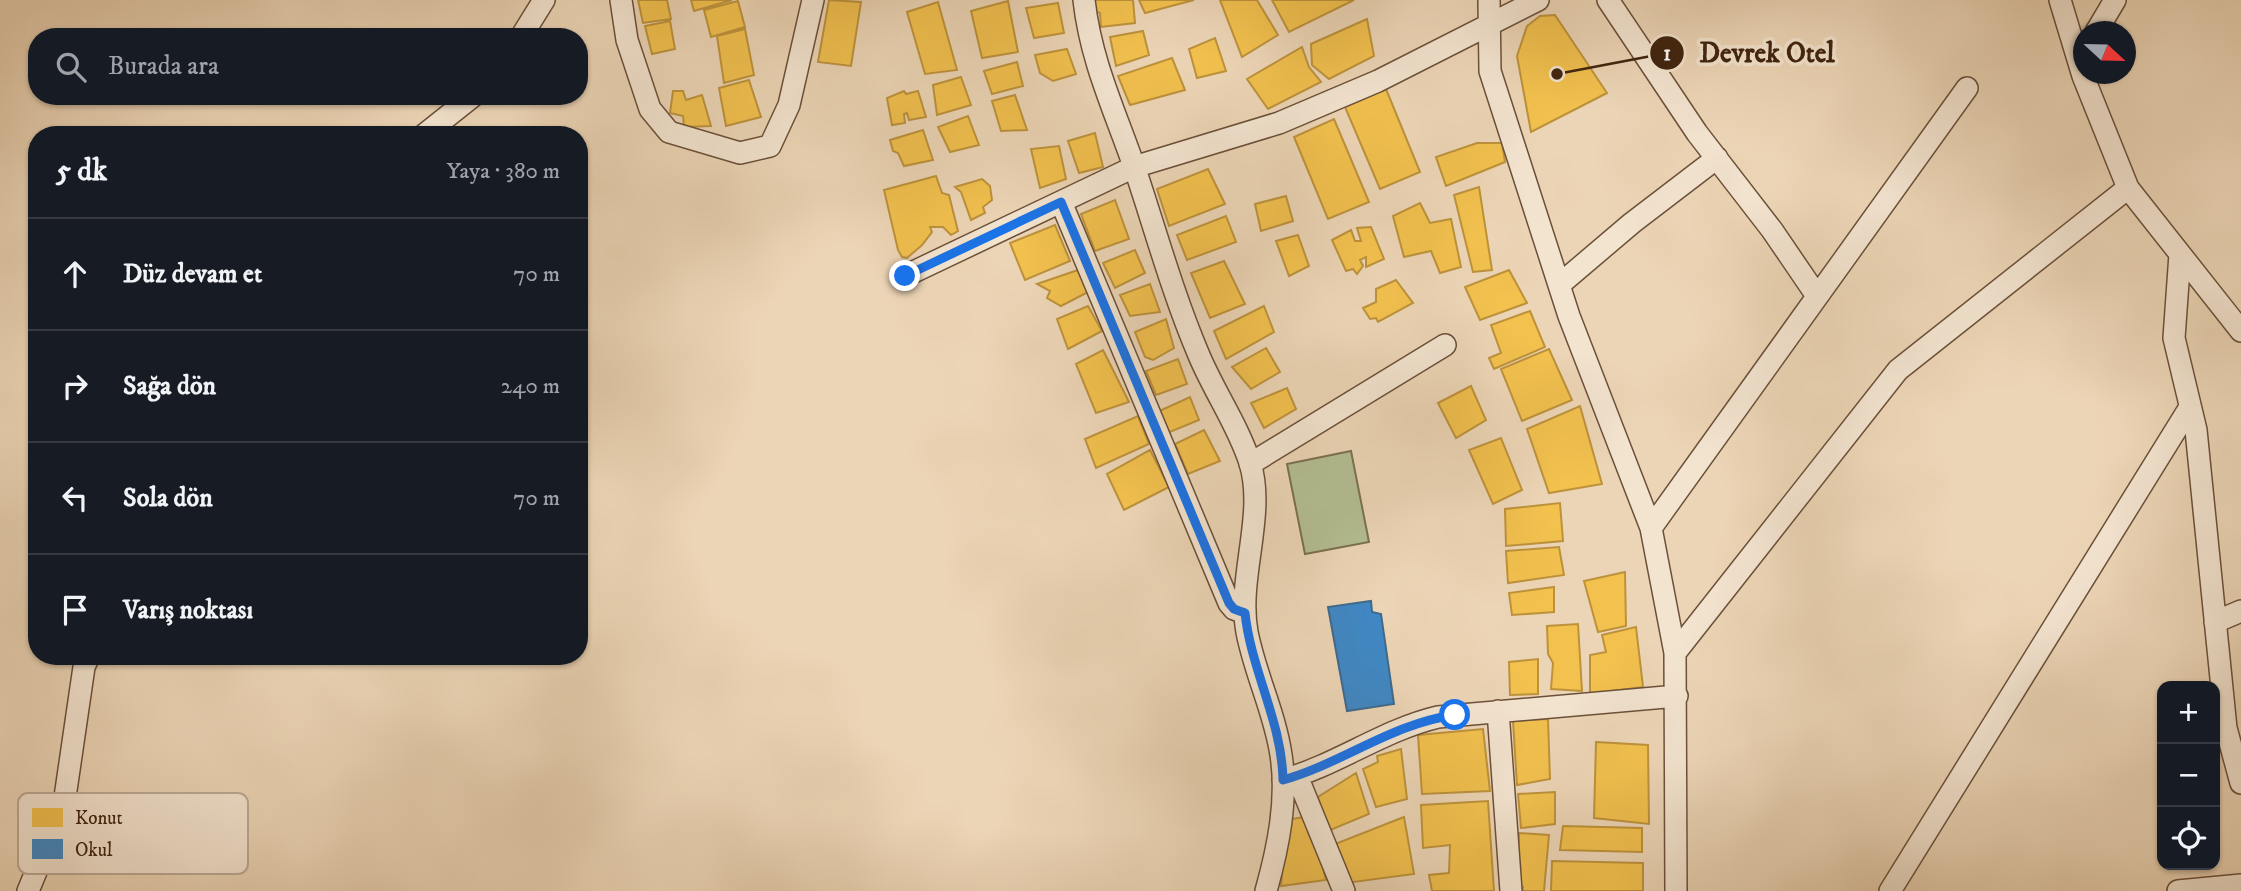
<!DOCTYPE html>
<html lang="tr">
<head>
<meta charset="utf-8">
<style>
	:root { --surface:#171b24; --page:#20242c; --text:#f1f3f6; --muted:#9ea1a6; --line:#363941 }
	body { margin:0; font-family:"IM FELL DW Pica",serif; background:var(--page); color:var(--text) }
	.controls { position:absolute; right:21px; bottom:21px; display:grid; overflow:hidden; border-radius:14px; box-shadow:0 2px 5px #0004 }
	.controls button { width:63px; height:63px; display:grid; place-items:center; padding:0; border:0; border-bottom:2px solid var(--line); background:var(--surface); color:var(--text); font:35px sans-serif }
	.compass { position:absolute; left:2073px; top:21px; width:63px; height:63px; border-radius:50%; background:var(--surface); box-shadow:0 2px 5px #0004; rotate:112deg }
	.stop { position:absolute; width:21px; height:21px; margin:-16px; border:5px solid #1a73e8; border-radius:50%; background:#fff }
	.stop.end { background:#1a73e8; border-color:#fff; box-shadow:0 2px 7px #0008 }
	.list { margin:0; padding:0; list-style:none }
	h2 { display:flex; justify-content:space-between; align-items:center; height:91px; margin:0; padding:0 28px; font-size:30px }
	h2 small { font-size:23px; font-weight:400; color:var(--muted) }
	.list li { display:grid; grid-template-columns:46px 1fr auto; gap:21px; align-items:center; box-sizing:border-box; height:112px; padding:0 28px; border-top:2px solid var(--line) }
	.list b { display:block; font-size:26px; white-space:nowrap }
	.list em { font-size:23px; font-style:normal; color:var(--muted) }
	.icon { flex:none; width:38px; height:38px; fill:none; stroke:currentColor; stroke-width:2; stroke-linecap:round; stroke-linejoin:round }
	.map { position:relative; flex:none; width:2241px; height:891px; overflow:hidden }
	.search { position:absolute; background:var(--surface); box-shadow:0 2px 5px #0004; left:28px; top:28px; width:560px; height:77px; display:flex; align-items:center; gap:18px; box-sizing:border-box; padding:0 24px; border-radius:28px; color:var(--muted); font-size:26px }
	.panel { position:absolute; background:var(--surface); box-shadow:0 2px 5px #0004; left:28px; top:126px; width:560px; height:539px; border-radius:28px }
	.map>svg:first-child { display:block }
	.green { fill:#b3be92; stroke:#7a7150; stroke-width:2 }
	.homes { fill:#f2c14e; stroke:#bd923b; stroke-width:2 }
	.schools { fill:#3f88c5; stroke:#3f6a8e; stroke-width:2 }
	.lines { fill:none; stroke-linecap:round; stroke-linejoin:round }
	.minor-casing { stroke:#6b5039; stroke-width:24 }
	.minor { stroke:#f3e4d0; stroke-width:21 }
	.route { stroke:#1a73e8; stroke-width:9 }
	.key { fill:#f3e4d0; stroke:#bdaa96; stroke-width:2 }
	.key-label { font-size:19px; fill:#40240f }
	.leader { fill:none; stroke:#40240f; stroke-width:2.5 }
	.callout-dot { fill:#40240f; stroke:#f3e4d0; stroke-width:2.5 }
	.mark-label { font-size:21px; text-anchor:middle; font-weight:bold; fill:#fff }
	.callout-label { font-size:28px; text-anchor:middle; font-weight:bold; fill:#40240f; stroke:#f3e4d0; stroke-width:7; stroke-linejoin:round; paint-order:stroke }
</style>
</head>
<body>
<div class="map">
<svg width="2241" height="891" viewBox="0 0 2241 891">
	<rect width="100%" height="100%" fill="#ecd5b6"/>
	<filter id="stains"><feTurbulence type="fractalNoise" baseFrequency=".00286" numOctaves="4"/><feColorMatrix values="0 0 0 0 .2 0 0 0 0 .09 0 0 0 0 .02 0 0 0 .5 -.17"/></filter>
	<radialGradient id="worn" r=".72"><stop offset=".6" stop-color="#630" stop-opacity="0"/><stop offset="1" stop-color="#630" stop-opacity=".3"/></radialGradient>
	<!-- green -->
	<path class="green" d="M 1351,451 L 1369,542 L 1305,554 L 1287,464 Z"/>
	<!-- homes -->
	<path class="homes" d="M 638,0 L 667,0 L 671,19 L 643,23 Z
		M 691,0 L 732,0 L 694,11 Z
		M 829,0 L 861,2 L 851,66 L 818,62 Z
		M 1092,0 L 1133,0 L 1135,23 L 1101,27 L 1100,13 L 1092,10 Z
		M 1139,0 L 1194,0 L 1145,13 Z
		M 1220,0 L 1257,0 L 1278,35 L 1242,57 Z
		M 1272,0 L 1354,0 L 1289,32 Z
		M 738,1 L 745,27 L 711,37 L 704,10 Z
		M 1008,1 L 1018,52 L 982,58 L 971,11 Z
		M 938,2 L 957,70 L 925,74 L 907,12 Z
		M 1058,3 L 1064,33 L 1034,38 L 1026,8 Z
		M 1555,15 L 1607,93 L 1531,132 L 1517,56 L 1527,26 L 1540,16 Z
		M 1367,19 L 1374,56 L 1329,79 L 1312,65 L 1311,44 Z
		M 670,21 L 675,49 L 652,54 L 645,26 Z
		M 745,29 L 754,75 L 724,83 L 717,36 Z
		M 1143,31 L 1149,55 L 1116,66 L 1110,37 Z
		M 1215,38 L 1226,71 L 1197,78 L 1189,49 Z
		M 1302,47 L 1309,67 L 1321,82 L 1268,109 L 1247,79 Z
		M 1067,49 L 1076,74 L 1053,81 L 1040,73 L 1035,55 Z
		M 1172,58 L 1185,90 L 1130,105 L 1118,76 Z
		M 1017,62 L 1023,86 L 992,94 L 984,71 Z
		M 961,77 L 971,105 L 937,115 L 933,85 Z
		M 749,80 L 761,117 L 726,126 L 719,88 Z
		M 1386,89 L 1420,172 L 1380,189 L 1345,107 Z
		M 673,91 L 683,91 L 686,100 L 702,95 L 711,126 L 684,127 L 683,116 L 670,113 Z
		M 904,91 L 906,94 L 918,91 L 926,117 L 909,120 L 907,113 L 904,114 L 905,123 L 892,125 L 887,98 Z
		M 1015,95 L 1027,130 L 1001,131 L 992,101 Z
		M 968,116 L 979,145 L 950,152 L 938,127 Z
		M 1334,119 L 1369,202 L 1328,219 L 1294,137 Z
		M 923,130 L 933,160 L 904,166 L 898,153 L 893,151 L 890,140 Z
		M 1095,133 L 1103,167 L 1079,173 L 1068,141 Z
		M 1477,143 L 1502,143 L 1505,162 L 1446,186 L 1436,157 Z
		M 1059,146 L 1066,179 L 1040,188 L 1031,149 Z
		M 1208,169 L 1225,204 L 1169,226 L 1157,189 Z
		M 936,176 L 942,193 L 949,195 L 958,231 L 951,235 L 943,227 L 930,227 L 932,232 L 922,245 L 907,258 L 902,257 L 898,250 L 884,190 Z
		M 982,179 L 990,186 L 992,200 L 983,207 L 985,213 L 971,220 L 961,192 L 955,187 Z
		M 1479,187 L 1492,270 L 1473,272 L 1454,195 Z
		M 1286,196 L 1293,221 L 1261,231 L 1255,204 Z
		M 1115,200 L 1129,239 L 1095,251 L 1081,214 Z
		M 1420,203 L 1430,223 L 1451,219 L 1461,267 L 1440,273 L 1431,251 L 1404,257 L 1393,216 Z
		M 1226,216 L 1236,242 L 1187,260 L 1177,235 Z
		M 1055,225 L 1070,261 L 1025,280 L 1010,243 Z
		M 1371,227 L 1384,259 L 1366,267 L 1366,257 L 1360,260 L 1363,266 L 1357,274 L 1353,269 L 1346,271 L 1332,240 L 1351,230 L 1355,241 L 1361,241 L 1357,228 Z
		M 1298,235 L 1309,266 L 1289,276 L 1276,241 Z
		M 1135,250 L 1145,273 L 1115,288 L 1103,263 Z
		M 1224,261 L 1245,304 L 1210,318 L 1191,273 Z
		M 1078,270 L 1090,291 L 1061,306 L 1047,298 L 1050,291 L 1037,284 Z
		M 1509,270 L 1527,303 L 1480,320 L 1465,287 Z
		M 1396,280 L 1413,303 L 1378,322 L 1376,318 L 1370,319 L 1363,308 L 1376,302 L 1376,289 Z
		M 1150,284 L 1160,312 L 1130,316 L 1120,295 Z
		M 1088,306 L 1102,331 L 1068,349 L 1057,319 Z
		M 1264,306 L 1274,332 L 1226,359 L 1214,331 Z
		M 1530,311 L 1545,347 L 1494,369 L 1489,358 L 1501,353 L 1491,325 Z
		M 1166,319 L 1174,348 L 1153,360 L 1145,357 L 1135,332 Z
		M 1266,348 L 1280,372 L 1251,389 L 1232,367 Z
		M 1549,349 L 1572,400 L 1522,421 L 1501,369 Z
		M 1103,350 L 1129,402 L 1096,413 L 1076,364 Z
		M 1178,359 L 1187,384 L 1156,395 L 1146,371 Z
		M 1471,386 L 1486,420 L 1456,438 L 1438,403 Z
		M 1287,388 L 1296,409 L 1264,428 L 1251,403 Z
		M 1190,397 L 1199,420 L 1165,434 L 1157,412 Z
		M 1580,406 L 1602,484 L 1549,493 L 1527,429 Z
		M 1138,416 L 1149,444 L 1096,468 L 1085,439 Z
		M 1204,430 L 1220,461 L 1188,474 L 1175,444 Z
		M 1501,438 L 1522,490 L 1493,504 L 1469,450 Z
		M 1150,450 L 1169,487 L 1124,510 L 1107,474 Z
		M 1560,503 L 1563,541 L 1506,546 L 1505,509 Z
		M 1559,547 L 1564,575 L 1508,583 L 1506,551 Z
		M 1625,572 L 1626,626 L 1598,632 L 1584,581 Z
		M 1554,587 L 1554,612 L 1512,615 L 1509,593 Z
		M 1578,624 L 1582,691 L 1551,689 L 1553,663 L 1548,654 L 1547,626 Z
		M 1636,627 L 1643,687 L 1590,694 L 1590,655 L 1606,652 L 1602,635 Z
		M 1538,659 L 1538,694 L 1510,695 L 1509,662 Z
		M 1548,719 L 1550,779 L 1517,785 L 1513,721 Z
		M 1483,729 L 1490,791 L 1422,794 L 1418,735 Z
		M 1596,742 L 1648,745 L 1649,824 L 1594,818 Z
		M 1401,749 L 1407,799 L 1376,807 L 1363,769 L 1378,762 L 1377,756 Z
		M 1356,773 L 1369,814 L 1328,831 L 1318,797 Z
		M 1555,792 L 1555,824 L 1521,828 L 1518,794 Z
		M 1488,801 L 1494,891 L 1432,891 L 1429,875 L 1449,873 L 1450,845 L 1423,848 L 1421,805 Z
		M 1310,816 L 1326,880 L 1281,886 L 1286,820 Z
		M 1404,817 L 1414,874 L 1346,883 L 1335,844 Z
		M 1563,826 L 1642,828 L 1642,852 L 1560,850 Z
		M 1519,833 L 1549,835 L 1544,891 L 1522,891 L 1523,887 L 1517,884 Z
		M 1552,861 L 1643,863 L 1643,891 L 1551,891 Z"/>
	<!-- schools -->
	<path class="schools" d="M 1371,601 L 1372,612 L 1381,614 L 1394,704 L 1347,711 L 1328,607 Z"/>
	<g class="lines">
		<defs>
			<path id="minor" d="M 621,0 L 627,40 L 650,109 L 669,132 L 740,153 L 770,146 L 789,105 L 813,0
				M 1084,0 C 1091,63 1116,113 1136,172 C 1156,232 1173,294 1198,353 C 1213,390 1238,425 1250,463 C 1266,515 1237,578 1247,632 C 1255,674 1275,713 1281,755 C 1288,800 1278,848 1266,891
				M 1489,0 L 1490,71 L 1569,316 L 1651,528 L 1675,653 L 1676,891
				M 1608,0 L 1697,133 L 1772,230 L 1817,296
				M 2060,0 L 2083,76 L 2128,188 L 2241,331
				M 2096,32 L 2115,0
				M 521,37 L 544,0
				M 424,135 L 473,96
				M 1061,202 L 1229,603 L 1234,609 L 1245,613
				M 2180,254 L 2174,338 L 2196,430 L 2226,728 L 2241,783
				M 905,276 L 1134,167 L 1279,123 L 1378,81 L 1538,0
				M 1559,285 L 1632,223 L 1717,158
				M 1250,464 L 1445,345
				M 1651,528 L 1967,88
				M 2215,622 L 2241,611
				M 1675,653 L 1898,370 L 2128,188
				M 1498,711 L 1511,891
				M 1297,776 L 1344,891
				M 1283,780 C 1337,765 1383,730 1438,717 L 1677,696
				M 28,891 L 64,804 L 84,667 L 89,656
				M 1890,891 L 2190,407
				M 2178,891 L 2241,885"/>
		</defs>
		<!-- minor casing -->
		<use href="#minor" class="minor-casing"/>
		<!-- minor -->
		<use href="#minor" class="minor"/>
	</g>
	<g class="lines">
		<!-- route -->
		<path class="route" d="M 905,276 L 1061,202 L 1229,603 L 1234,609 L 1245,613 C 1251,670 1282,722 1283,780 C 1343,763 1393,723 1455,715"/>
	</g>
	<!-- legend -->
	<rect x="18" y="793" width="230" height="81" rx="10" class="key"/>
	<rect x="32" y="808" width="31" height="19" fill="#f2c14e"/>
	<rect x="32" y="839" width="31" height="20" fill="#3f88c5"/>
	<g class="key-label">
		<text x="75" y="824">Konut</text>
		<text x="75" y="856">Okul</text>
	</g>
	<!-- callouts -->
	<path class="leader" d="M1557 74L1667 53"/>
	<g class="callout-dot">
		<circle cx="1557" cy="74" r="7"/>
		<circle cx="1667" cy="53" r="18"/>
	</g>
	<g class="mark-label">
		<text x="1667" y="60">1</text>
	</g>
	<g class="callout-label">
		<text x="1767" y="62">Devrek Otel</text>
	</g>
	<rect width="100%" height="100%" filter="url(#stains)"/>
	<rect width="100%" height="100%" fill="url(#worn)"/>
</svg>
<div class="controls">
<button>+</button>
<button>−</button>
<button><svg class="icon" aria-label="locate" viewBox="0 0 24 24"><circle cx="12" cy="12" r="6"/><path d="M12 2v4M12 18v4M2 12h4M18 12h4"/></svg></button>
</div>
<svg class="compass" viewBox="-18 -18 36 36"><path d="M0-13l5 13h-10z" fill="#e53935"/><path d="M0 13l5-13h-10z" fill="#9ea1a6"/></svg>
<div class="stop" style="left:1455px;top:715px"></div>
<div class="stop end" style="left:905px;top:276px"></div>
<div class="search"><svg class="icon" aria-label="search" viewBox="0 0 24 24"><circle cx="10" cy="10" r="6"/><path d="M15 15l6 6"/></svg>Burada ara</div>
<section class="panel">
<h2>5 dk<small>Yaya · 380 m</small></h2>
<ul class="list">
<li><svg class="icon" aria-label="ahead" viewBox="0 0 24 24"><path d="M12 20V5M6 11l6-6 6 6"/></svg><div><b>Düz devam et</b></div><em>70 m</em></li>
<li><svg class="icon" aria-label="right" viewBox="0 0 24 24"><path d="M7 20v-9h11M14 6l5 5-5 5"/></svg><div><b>Sağa dön</b></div><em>240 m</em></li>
<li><svg class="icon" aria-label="left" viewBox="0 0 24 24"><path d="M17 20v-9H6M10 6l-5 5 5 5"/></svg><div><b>Sola dön</b></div><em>70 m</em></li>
<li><svg class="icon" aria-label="arrive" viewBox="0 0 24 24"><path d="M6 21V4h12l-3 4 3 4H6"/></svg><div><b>Varış noktası</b></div></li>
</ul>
</section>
</div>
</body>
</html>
